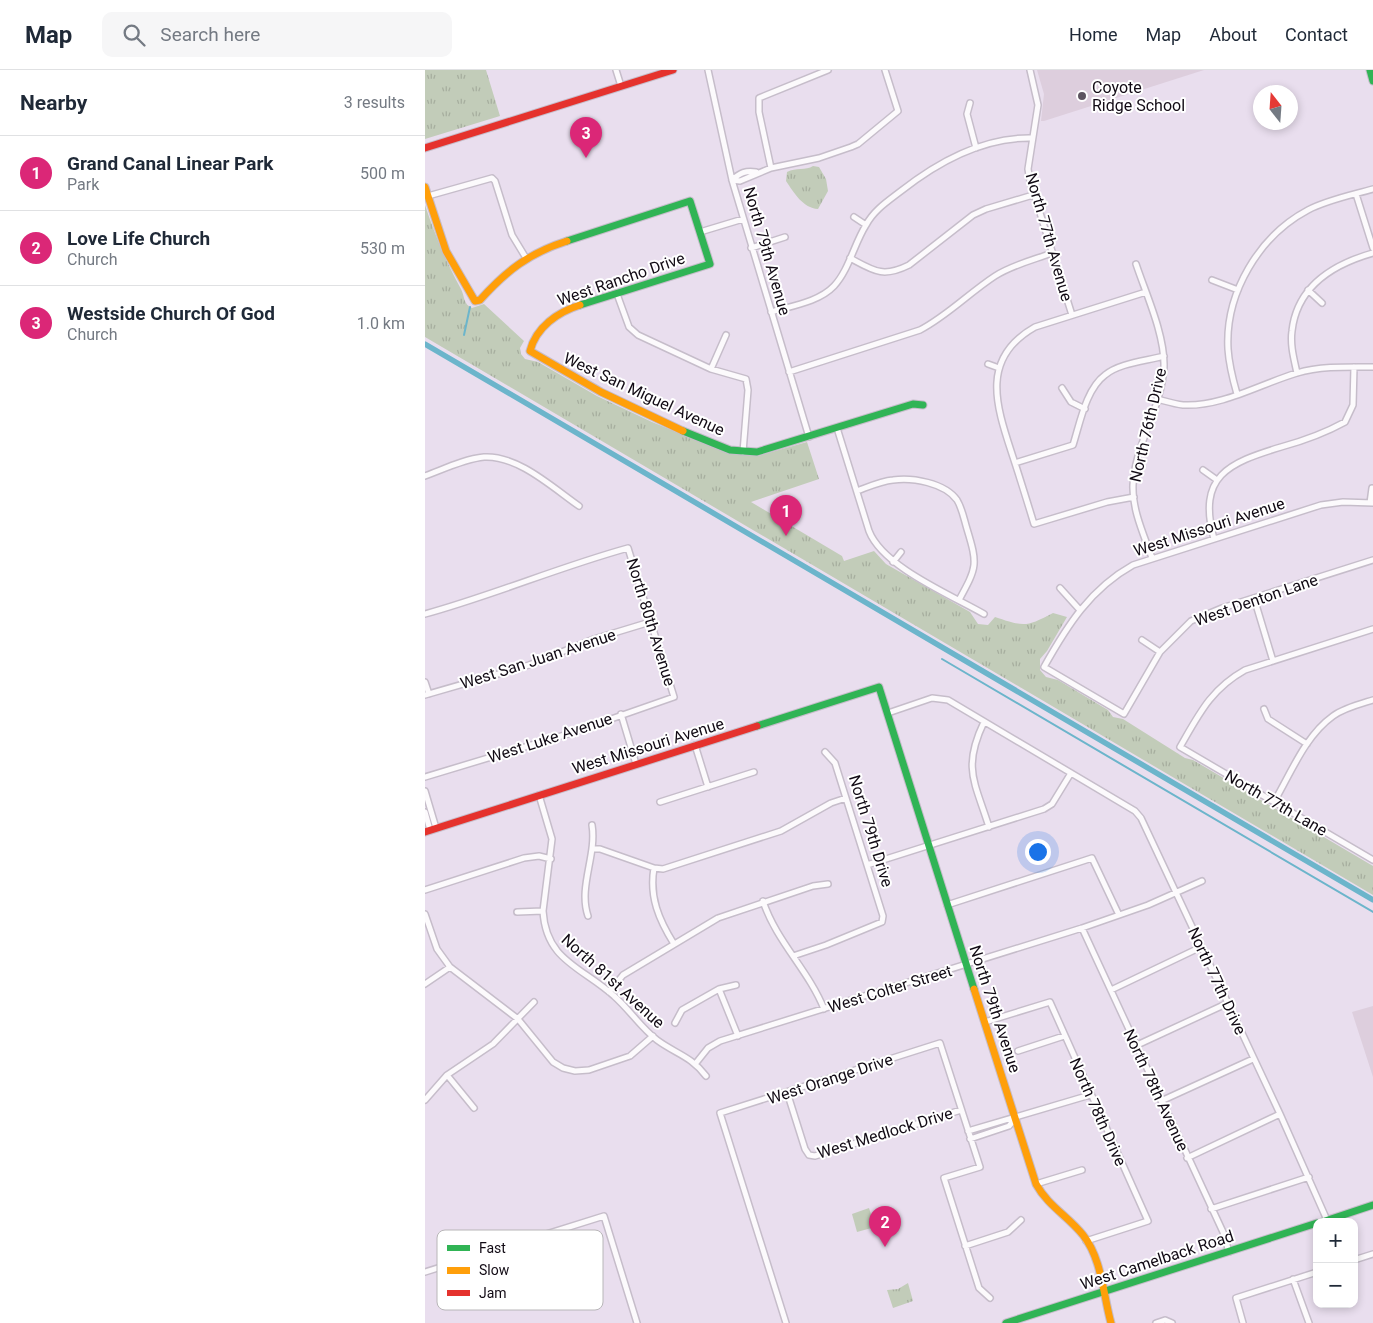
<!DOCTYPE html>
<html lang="en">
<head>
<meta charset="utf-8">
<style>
	:root { --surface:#fff; --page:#f6f6f7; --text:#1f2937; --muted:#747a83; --line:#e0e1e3; --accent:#db2777 }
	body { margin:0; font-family:Roboto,sans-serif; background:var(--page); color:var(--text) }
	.controls { position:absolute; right:15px; bottom:15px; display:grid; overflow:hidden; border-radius:10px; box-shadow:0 2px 8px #0003 }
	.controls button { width:45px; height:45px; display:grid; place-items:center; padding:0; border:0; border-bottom:1px solid var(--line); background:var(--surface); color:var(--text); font:25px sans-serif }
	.compass { position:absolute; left:828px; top:15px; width:45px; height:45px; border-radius:50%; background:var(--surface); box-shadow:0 2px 8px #0003; rotate:343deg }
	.you { position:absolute; left:612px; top:781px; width:18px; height:18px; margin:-12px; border:4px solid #fff; border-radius:50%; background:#1a73e8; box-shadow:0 0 0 8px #1a73e833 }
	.badge { display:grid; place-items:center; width:32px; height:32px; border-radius:50%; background:var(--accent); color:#fff; font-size:16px; font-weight:700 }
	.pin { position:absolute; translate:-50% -41px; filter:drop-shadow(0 1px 2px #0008) }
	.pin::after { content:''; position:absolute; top:26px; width:18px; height:15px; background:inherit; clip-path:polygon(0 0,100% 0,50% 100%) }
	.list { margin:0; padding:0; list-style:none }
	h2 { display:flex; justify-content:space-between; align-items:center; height:65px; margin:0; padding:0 20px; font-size:21px }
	h2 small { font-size:16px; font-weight:400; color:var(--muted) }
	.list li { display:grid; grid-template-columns:32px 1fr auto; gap:15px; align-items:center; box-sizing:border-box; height:75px; padding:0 20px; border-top:1px solid var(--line) }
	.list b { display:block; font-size:19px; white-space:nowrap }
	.list p { margin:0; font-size:16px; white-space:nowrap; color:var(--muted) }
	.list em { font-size:16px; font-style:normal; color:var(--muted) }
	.icon { flex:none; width:28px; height:28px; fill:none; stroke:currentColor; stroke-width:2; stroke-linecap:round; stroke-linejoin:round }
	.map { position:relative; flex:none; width:948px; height:1253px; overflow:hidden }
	header { display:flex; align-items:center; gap:30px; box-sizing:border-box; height:70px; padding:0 25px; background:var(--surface); border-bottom:1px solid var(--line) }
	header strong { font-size:24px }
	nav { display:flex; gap:28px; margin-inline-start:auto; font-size:18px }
	.search { width:350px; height:45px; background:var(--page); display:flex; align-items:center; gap:12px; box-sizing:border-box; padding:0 18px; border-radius:10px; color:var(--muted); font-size:19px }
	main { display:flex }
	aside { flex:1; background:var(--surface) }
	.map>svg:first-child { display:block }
	.education { fill:#ddcedd }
	.grass { fill:url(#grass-tufts) }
	.pitch { fill:#c2ccb9 }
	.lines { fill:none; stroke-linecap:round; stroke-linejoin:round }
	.stream { stroke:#6cb5cb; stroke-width:2 }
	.canal { stroke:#6cb5cb; stroke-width:5.5 }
	.street-casing { stroke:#c6bdca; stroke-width:8 }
	.fast-casing { stroke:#c6bdca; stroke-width:9 }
	.slow-casing { stroke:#c6bdca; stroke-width:9 }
	.jam-casing { stroke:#c6bdca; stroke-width:9 }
	.street { stroke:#fcfafc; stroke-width:5 }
	.fast { stroke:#30b455; stroke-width:7 }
	.slow { stroke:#ff9f0a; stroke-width:7 }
	.jam { stroke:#e5322d; stroke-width:7 }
	.poi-dot { fill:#5d5460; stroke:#fff; stroke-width:2 }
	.labels { text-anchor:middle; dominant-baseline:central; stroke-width:4; stroke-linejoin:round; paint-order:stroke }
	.poi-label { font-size:16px; fill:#110a14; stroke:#fff; text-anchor:start }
	.street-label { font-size:16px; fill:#110a14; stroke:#fff }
	.key { fill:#fff; stroke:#b8b6b8; stroke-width:1 }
	.key-label { font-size:14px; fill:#110a14 }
</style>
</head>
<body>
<header>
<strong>Map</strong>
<div class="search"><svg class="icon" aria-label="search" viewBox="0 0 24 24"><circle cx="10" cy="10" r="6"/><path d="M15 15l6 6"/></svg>Search here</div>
<nav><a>Home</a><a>Map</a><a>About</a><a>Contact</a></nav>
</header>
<main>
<aside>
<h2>Nearby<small>3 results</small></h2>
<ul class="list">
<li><span class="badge">1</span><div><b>Grand Canal Linear Park</b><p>Park</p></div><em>500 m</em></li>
<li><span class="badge">2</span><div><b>Love Life Church</b><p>Church</p></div><em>530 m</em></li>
<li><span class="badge">3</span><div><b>Westside Church Of God</b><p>Church</p></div><em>1.0 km</em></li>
</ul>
</aside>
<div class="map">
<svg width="948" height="1253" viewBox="0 0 948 1253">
	<defs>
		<pattern id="grass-tufts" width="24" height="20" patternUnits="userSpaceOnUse" patternTransform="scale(1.25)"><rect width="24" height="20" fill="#c2ccb9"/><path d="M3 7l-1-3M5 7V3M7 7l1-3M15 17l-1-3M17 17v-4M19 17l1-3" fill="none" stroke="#a6ae9e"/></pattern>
	</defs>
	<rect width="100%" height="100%" fill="#e9deee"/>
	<!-- education -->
	<path class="education" d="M 612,0 L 779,0 L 619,51 L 616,51 L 619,24 Z
		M 948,936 L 948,1007 L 927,942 Z"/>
	<!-- grass -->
	<path class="grass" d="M 0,0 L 61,0 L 75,46 L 0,69 Z
		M 388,96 L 394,97 L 401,109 L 403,121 L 393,139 C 378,138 369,123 361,111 L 362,102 C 371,97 381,101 388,96 Z
		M 0,135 C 10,165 21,192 36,219 C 40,227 38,234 47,238 L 59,234 L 99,271 L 95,278 L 96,284 L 100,289 L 113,292 L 172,326 L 227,352 L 303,383 L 333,386 L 382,372 L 394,409 L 326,432 L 417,486 L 419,491 L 449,481 L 461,494 L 545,542 L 553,554 L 563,555 L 570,547 C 600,557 601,557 628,543 L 642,547 L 622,581 L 615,589 L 615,600 L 621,607 L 633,610 L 683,640 L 688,647 L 698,649 L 760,688 L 768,690 L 948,796 L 948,825 L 0,267 Z
		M 483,1213 L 488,1231 L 468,1238 L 462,1220 L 473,1219 Z"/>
	<!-- pitch -->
	<path class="pitch" d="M 444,1138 L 450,1157 L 432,1162 L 427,1144 Z"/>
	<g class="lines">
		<!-- stream -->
		<path class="stream" d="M 39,265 L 45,237
			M 517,589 L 948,842"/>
		<!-- canal -->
		<path class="canal" d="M 0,274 L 948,830"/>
		<defs>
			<path id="street" d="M 191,0 L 196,16
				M 283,0 L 307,110 L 384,367
				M 605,0 L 613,35 L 603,99 L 605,111 L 647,245
				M 545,33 L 542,44 L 551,78
				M 346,98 L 334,42 L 334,28 L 403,0
				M 307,110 L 315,111 L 346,98 L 394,88 L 426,77 L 433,74 L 473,41 L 460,0
				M 307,110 C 315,103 321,100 331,102
				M 931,124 L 948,178
				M 3,126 L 67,108 L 70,111 L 87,165 L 101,188
				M 429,147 L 441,155
				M 275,162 L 318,149
				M 326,178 L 360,167
				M 425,188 C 449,201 458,208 484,195 L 548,145 L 561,139 L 608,125
				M 711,194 C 721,224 740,265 739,297 C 737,337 710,374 708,415 C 707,440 719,465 727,488
				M 787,210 L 813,220
				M 883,220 L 897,233
				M 192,224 L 204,257 L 213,265 L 286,299 L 321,309 L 323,320 L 318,382
				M 346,242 C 366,236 394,232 409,216 C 424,200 429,174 441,155 C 449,140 463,131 476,121 C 514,91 558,67 607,68
				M 563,294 L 574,298
				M 286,299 L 301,265
				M 364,302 L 495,260 C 522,246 544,223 570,206 C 587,195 608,190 627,183
				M 872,303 C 869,289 865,275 867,261 C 872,216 909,194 948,183
				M 637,318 L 646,332 L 660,339
				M 812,324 C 808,310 804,294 803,279 C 800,223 834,166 883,140 C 902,130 927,125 948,119
				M 732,329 C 740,331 749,334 758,335 C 797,337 835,314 872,303 C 896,296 923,297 948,297
				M 412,358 L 444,461 C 458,497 526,525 559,544
				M 590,393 L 648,375 C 655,353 661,319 680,305 C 694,293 721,291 739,286
				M 778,400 L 792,410
				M 0,406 C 19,399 39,389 59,387 C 93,385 128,418 154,436
				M 432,421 C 443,417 456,411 468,410 C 487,407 520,413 532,430 C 537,438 539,449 542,459 C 553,495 552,497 534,530
				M 709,427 L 682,432 L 609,454 C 602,431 595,408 587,384 C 571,335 555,288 610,257 L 721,222
				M 945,433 L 947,418
				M 948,433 L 918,432 L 896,435 L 708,495 C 665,519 642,556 619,597 L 699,644 L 735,582 L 766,551 L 797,538 L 948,490
				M 789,469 C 772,406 803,393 856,377 C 878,371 900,363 920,352 L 928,335 L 929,297
				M 468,492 L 476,482
				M 635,518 L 654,539
				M 829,528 L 848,591
				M 0,544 C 69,525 134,497 203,478 L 249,627 L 146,663 L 0,707
				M 948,559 L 820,600 C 786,619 774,644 755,677 L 948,790
				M 717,570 L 735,582
				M 0,612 L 4,624
				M 0,625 L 104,595 L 169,569 L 225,552
				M 839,639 L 843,649 L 882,674
				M 463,643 L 507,628 L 523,630 L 710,741 L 716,748 L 855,1044 L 902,1150
				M 196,644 L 211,694
				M 559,652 C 537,698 550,712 564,757
				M 270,675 L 283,717
				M 0,721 L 11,758
				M 114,725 L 127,769 L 118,841 C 121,891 157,897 189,926 C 204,939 216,958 232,970 C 251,984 266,986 281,1006
				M 235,732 L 329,702
				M 849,732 C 866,703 880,666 908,646 C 919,638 935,634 948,630
				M 0,742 L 5,760
				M 167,779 L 175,779 L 229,798 L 238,799 L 356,761 L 406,733 L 421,728
				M 442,795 L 619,739 L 627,734 L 646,703
				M 229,798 C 224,827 234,850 249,874
				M 0,820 L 99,788 L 114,786 L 126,789
				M 338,831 C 351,871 384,901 399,939
				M 522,835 L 667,788 L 694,845
				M 92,842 L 118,841
				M 0,844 L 12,879 L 25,897 L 93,949 L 128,992 L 138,998 L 150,1001 L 164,1000 L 205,986 L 228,966
				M 163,846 C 153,817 172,785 167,755
				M 657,858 L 798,1162 L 804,1182
				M 368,886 L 401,875 L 457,852 L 458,846 L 410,693 L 400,682
				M 0,914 L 25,897
				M 294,919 L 313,966
				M 686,920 L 776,877
				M 184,922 L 198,905 L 293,848 L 388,816 L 403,814
				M 560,952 L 625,932 L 723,1151 L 661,1171
				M 250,953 L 257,940 L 294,919 L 311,915
				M 710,976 L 803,933
				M 593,981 L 639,966
				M 271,993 L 283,978 L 295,971 L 657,858 L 723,835 L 777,811
				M 22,1005 L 49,1038
				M 362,1022 L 380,1079 L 384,1085 L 390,1086 L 536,1040
				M 0,1030 L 22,1005 L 68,974 L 109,932
				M 736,1031 L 828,989
				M 543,1061 L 665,1025
				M 545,1069 L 584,1056 L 590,1049
				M 762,1088 L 855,1044
				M 611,1114 L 657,1100
				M 786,1139 L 884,1107
				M 540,1176 L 583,1162 L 596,1150
				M 929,1190 L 948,1184
				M 0,1202 L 179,1146 L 212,1253
				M 868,1209 L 884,1253
				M 361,1253 L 295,1043 L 515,973 L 555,1097 L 519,1108 L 554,1218 L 565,1228
				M 731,1253 L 740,1250 L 747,1253
				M 818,1253 L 811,1228 L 892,1202"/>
			<path id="fast" d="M 945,0 L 948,11
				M 142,171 L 265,131 L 285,194 L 155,235
				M 258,361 L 305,380 L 332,382 L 488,334 L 498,335
				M 332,656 L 454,617 L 549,919
				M 897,1152 L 948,1135
				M 581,1253 L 892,1153"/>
			<path id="slow" d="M 0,117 L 21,181 L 50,231 L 55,230 C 81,201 104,183 142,171
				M 155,235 C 133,242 111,257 105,281 L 176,322 L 258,361
				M 549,919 L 611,1114 C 623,1136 643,1146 658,1165 C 677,1189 678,1224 686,1253"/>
			<path id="jam" d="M 0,78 L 248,0
				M 0,762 L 332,656"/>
		</defs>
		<!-- street casing -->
		<use href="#street" class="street-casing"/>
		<!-- fast casing -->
		<use href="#fast" class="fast-casing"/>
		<!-- slow casing -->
		<use href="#slow" class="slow-casing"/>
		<!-- jam casing -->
		<use href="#jam" class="jam-casing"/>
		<!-- street -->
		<use href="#street" class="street"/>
		<!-- fast -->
		<use href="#fast" class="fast"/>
		<!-- slow -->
		<use href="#slow" class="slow"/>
		<!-- jam -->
		<use href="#jam" class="jam"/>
	</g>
	<!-- markers -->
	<circle class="poi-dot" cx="657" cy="26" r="5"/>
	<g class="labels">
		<!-- poi labels -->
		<g class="poi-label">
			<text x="667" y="17">Coyote<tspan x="667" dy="18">Ridge School</tspan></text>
		</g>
		<!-- street labels -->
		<g class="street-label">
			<text transform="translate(624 167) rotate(74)">North 77th Avenue</text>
			<text transform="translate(342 181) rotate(74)">North 79th Avenue</text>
			<text transform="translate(196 209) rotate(-19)">West Rancho Drive</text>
			<text transform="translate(219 324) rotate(25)">West San Miguel Avenue</text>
			<text transform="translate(723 355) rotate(-77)">North 76th Drive</text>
			<text transform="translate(784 457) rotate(-18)">West Missouri Avenue</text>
			<text transform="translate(831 530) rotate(-19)">West Denton Lane</text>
			<text transform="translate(226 552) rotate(73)">North 80th Avenue</text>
			<text transform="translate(113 589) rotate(-18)">West San Juan Avenue</text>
			<text transform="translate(125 668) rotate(-18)">West Luke Avenue</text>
			<text transform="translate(223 676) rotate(-17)">West Missouri Avenue</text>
			<text transform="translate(851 733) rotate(30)">North 77th Lane</text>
			<text transform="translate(446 761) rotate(73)">North 79th Drive</text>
			<text transform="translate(188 911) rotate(42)">North 81st Avenue</text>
			<text transform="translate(792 911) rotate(65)">North 77th Drive</text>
			<text transform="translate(465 919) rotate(-17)">West Colter Street</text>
			<text transform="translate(570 939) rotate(72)">North 79th Avenue</text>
			<text transform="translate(405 1009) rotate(-18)">West Orange Drive</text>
			<text transform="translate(731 1020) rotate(65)">North 78th Avenue</text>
			<text transform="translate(673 1042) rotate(66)">North 78th Drive</text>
			<text transform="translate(460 1063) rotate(-17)">West Medlock Drive</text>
			<text transform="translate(732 1190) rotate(-18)">West Camelback Road</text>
		</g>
	</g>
	<!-- legend -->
	<rect x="12" y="1160" width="166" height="80" rx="8" class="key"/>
	<rect x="22" y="1175" width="23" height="6" fill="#30b455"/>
	<rect x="22" y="1197" width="23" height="7" fill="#ff9f0a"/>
	<rect x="22" y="1220" width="23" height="6" fill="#e5322d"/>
	<g class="key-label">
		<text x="54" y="1183">Fast</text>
		<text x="54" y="1205">Slow</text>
		<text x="54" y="1228">Jam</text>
	</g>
</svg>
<div class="controls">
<button>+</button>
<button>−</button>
</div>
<svg class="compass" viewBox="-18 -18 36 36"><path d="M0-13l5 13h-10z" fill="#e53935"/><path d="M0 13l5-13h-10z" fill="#747a83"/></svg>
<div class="you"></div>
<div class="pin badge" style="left:361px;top:466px">1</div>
<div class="pin badge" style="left:460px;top:1177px">2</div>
<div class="pin badge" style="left:161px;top:88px">3</div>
</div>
</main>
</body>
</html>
